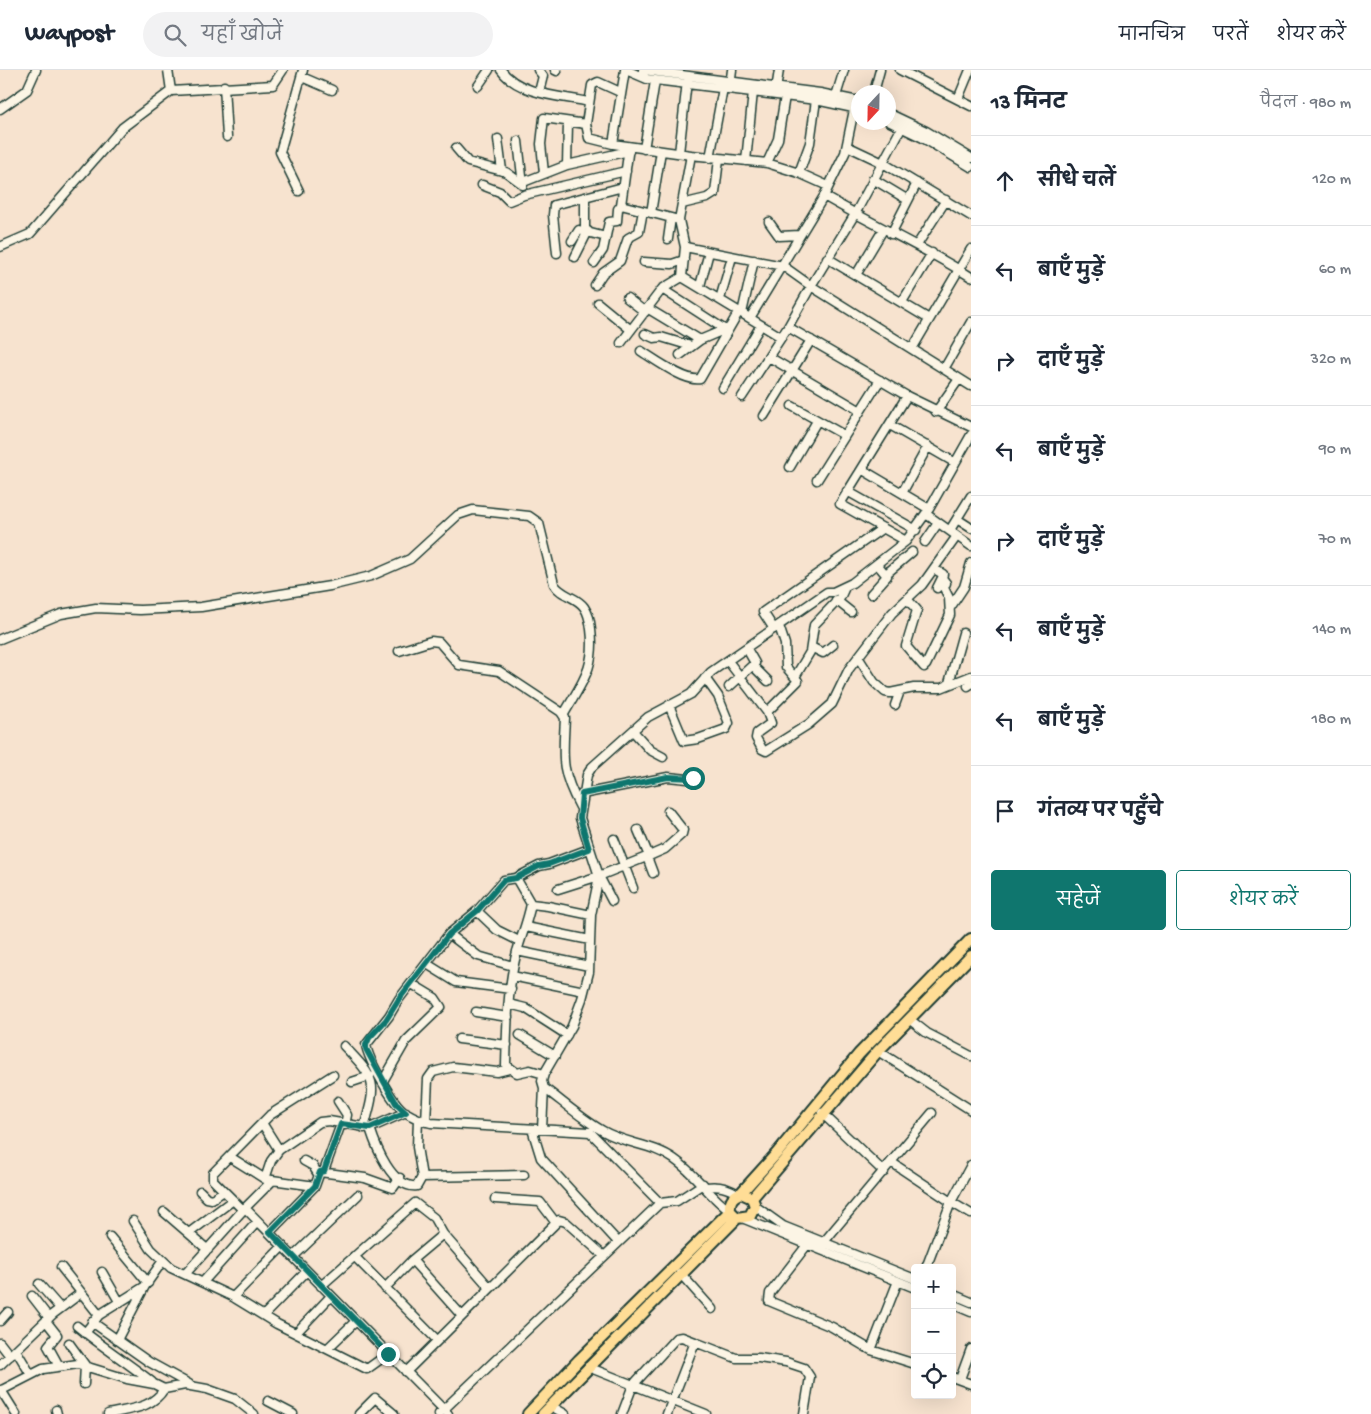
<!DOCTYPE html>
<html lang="hi">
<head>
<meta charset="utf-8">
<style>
	:root { --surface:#fff; --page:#f2f2f3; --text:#1f2937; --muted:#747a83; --line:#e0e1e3; --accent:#0f766e }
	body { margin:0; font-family:"Gochi Hand","Playpen Sans Deva",sans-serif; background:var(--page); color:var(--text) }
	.controls { position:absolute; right:15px; bottom:15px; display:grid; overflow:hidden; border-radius:5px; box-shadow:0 5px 20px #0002 }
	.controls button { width:45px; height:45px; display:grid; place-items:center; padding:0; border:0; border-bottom:1px solid var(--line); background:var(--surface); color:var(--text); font:25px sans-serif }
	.compass { position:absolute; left:851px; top:15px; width:45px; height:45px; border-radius:50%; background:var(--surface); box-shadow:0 5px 20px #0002; rotate:202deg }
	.stop { position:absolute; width:15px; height:15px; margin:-11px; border:4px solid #0f766e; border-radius:50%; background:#fff }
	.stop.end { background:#0f766e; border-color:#fff; box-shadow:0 1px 5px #0008 }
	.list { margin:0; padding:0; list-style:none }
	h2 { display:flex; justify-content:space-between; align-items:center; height:65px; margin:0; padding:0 20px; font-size:21px }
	h2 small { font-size:16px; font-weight:400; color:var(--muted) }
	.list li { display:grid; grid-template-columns:32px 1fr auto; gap:15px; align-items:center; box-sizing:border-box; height:90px; padding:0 20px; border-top:1px solid var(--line) }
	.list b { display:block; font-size:19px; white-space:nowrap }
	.list em { font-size:16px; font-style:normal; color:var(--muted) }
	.actions { display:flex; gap:10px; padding:15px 20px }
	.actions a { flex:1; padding:11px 0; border:1px solid var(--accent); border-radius:5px; text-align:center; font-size:18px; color:var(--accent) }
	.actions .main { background:var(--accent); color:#fff }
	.icon { flex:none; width:28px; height:28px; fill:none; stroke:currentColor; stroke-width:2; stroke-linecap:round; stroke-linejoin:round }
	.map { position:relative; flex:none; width:971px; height:1344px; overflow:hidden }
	header { display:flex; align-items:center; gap:30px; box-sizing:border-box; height:70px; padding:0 25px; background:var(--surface); border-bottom:1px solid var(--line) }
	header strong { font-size:24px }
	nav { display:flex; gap:28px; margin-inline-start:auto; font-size:18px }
	.search { width:350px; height:45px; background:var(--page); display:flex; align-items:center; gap:12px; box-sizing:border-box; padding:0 18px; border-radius:28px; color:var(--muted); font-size:19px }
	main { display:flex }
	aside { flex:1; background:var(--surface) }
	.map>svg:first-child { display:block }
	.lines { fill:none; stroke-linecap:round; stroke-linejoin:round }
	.minor-casing { stroke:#1f3d34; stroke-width:11 }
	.major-casing { stroke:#1f3d34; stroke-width:14 }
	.minor { stroke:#fcf5e5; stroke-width:8 }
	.major { stroke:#ffdd96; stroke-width:10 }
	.route { stroke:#0f766e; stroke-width:6 }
</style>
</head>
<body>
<header>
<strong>Waypost</strong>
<div class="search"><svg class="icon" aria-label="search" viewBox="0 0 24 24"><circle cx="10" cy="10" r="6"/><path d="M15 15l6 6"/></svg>यहाँ खोजें</div>
<nav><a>मानचित्र</a><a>परतें</a><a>शेयर करें</a></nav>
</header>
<main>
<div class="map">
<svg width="971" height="1344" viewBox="0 0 971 1344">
	<rect width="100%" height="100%" fill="#f7e3cf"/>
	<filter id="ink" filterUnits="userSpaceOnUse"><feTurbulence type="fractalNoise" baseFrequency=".02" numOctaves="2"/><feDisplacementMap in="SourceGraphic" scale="10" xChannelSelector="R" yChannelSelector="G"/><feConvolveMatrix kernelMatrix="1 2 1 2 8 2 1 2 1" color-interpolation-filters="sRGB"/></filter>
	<g filter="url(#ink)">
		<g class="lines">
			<defs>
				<path id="minor" d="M 501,0 C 519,25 561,26 589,32
					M 538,0 L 543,6 L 539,22
					M 555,0 L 557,1
					M 626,0 L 647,9 L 816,30 L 858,39
					M 643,0 L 820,23 L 858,31
					M 900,0 L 971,36
					M 302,7 L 332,20
					M 730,15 L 732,0
					M 224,16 L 227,67
					M 478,16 L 489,0
					M 776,20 L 779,0
					M 171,21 L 273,15 L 283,0
					M 620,22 L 598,12 L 592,15 L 586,54 L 589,68 L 613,74 L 691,85
					M 874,22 L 880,0
					M 836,26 L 844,0
					M 958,29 L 970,0
					M 0,39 L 27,20 L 36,0
					M 888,43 L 926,61 L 971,88
					M 888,51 L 923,68 L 971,97
					M 902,57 L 855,144 L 811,216 L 971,316
					M 498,69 L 502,101
					M 518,71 L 523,115
					M 613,74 L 625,0
					M 847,76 L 883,93 L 971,146
					M 629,77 L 621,135 L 679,150
					M 456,78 L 468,92 L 506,102 L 521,113 L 567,95 L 629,81
					M 644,79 L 655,11
					M 679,83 L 687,11
					M 710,88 L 723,18
					M 746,91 L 753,22
					M 767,93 L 778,69 L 785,26
					M 567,95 L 568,53
					M 544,103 L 541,74 L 544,48 L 586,54
					M 799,103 L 810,73 L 816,30
					M 873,109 L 908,130
					M 482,115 L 500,122 L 509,131 L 524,125 L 626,101
					M 828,116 L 799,103 L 767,93 L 691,85 L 679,150 L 685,177 L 783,196 L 811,216 L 788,257 L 907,326 L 971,357
					M 299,121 L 280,82 L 303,0
					M 824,126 C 873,155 924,177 971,207
					M 682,134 L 707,128 L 715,123 L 719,89
					M 651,143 L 661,81
					M 769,152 L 779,166 L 800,165
					M 585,161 L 585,127
					M 891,164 L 917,113
					M 668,169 L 671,148
					M 572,171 L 579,160 L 606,167
					M 917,175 L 946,130
					M 0,177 L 30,164 L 122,58 L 171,21 L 168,0
					M 685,177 L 682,207 L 781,267
					M 557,183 L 553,145 L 554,135 L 623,117
					M 575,187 L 588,161
					M 827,188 L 929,249
					M 644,192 L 672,194 L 684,190
					M 594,193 L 603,180 L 609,152 L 617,151 L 618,139 L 621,135
					M 856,205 L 883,160
					M 595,215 L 603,203 L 620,191 L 628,168 L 639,162 L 643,141
					M 700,216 L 709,182
					M 662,219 L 724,259
					M 627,228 L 645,242
					M 720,229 L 732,187
					M 902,232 L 932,183
					M 598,233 L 631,260
					M 647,238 L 700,270
					M 742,243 L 754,190
					M 750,248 L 824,126 L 845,83 L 856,30
					M 645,264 L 654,268 L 661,267 L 691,276
					M 621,273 L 662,219 L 682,207
					M 912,279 L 971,179
					M 641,281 C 654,289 685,312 700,309 L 738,243
					M 680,285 L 700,270 L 726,259
					M 769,287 L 859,340
					M 944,299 L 971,252
					M 723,318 L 761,255
					M 742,327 L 788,257
					M 792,336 L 844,365
					M 936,342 L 959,309
					M 764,346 L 811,270
					M 890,355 L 954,392
					M 790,397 L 817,351
					M 863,400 L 929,439
					M 817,410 L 880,310
					M 847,421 L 916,460
					M 902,423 L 928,376
					M 926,444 L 971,476
					M 957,449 L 971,458
					M 950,460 L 971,426
					M 906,471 L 840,434 L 907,326
					M 925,472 L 938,453
					M 886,504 L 912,482
					M 937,518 L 942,508
					M 871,524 L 887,506 L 877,494
					M 907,529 L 917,540 L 906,576 L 924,597
					M 836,530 L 851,542
					M 950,538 L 964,517 L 971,493
					M 779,556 L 785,574 L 786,597 L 798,611 L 767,642 L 771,653 L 757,663 L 756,668 L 762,679 L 766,681 L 809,654 L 832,634 L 849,599 L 892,543 L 922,515 L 957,466
					M 774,559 L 763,542 L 883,458
					M 0,569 L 61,544 L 96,538 L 140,540 L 201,537 L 330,516 L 371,506 L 410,489 L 458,445 L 473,440 L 529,446 L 539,453 L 554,514 C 561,526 576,526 584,537 C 589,544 590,551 591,559 C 596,598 582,612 564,644
					M 811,577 L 823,583 L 833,575
					M 399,581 L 431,571 L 439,572 L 459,595 L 499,601 L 561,642 L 565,648 C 563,688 560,700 580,737
					M 858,587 L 874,612 L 885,622 L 890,623 L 914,618 L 941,618 L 971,606
					M 728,591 L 767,642
					M 926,595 L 950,545 L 949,528 L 944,518 L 946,513 L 942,508 L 943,504 L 934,499
					M 753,596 L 768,611
					M 795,607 L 810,582 L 814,555 L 840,528 L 845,517
					M 949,613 L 963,563
					M 968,616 L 971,614
					M 729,617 L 755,593 L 747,579
					M 669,635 L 684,671 L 698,669 L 726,659 L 729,653 L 718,626 L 705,608
					M 895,635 L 900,621
					M 633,661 L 650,680 L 663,687
					M 582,724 L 668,707 L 688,709 L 697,706
					M 638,760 L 649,786 L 599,806 L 591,845 L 589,902 L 582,929 L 572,956 L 544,1004 L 542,1011 L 544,1018 C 563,1032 582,1049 603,1061 C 625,1074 653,1074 674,1089 C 696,1104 709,1126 730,1141
					M 614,769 L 633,818
					M 649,786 L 665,779 L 682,764 L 683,760 L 668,741
					M 647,787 L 653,803
					M 516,808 L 531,834
					M 558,819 L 599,806
					M 612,831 L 599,806 L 580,748 L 587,705 L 592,697 L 648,647 L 691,624 L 711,602 L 827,522 L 833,522 L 852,513 L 906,471 L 929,439 L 971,365
					M 477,841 L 504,810 L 516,808 L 539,796 L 549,794 L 589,779
					M 526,857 L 590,870
					M 449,864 L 478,886 L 513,896
					M 519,871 L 497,860 L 477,841 L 449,864 L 399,929 L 389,946 L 366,975 C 369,991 392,1033 405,1042 C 413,1047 422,1051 431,1053 L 590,1062 L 660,1133
					M 517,881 L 589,896
					M 427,894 L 456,912 L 511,919
					M 512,906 L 584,921
					M 509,934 L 525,938 L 567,965
					M 476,942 L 508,947
					M 909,949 L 927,963 L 971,986
					M 520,965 L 555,986
					M 459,969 L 507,975
					M 344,976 C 377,1010 377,1012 364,1058
					M 878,981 L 971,1040
					M 544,1004 L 530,1000 L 517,1003 L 506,995 C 507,961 507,927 514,894 C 518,873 527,855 531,834 L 548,836 L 591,845
					M 383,1011 L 406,971 L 441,937 L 435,928 L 412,914
					M 352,1012 L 370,1006
					M 338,1031 L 347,1045 L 345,1055
					M 406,1042 L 370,1058 C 376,1077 392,1119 417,1116 L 422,1107
					M 822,1043 L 884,1102
					M 418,1049 L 417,1077 L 422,1107 L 524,1105
					M 426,1052 L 428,1009 L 433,1002 L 453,997 L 497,1002 L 509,999
					M 262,1053 L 279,1080
					M 532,1059 L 541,1088 L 618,1172
					M 542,1059 L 544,1018
					M 230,1087 L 265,1109 L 315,1116
					M 304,1091 L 313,1096 L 318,1104
					M 891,1092 L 951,1132 L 971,1095
					M 324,1101 L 341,1054
					M 265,1109 L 271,1091 L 279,1080 L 320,1052 L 329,1051 L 370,1058
					M 706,1117 C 718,1115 727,1117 738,1124
					M 200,1121 L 207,1128 L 212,1129 L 224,1121
					M 495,1129 L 540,1132 L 556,1153
					M 755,1136 L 783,1156 L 915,1209
					M 245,1138 L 448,1344
					M 243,1140 L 213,1110 L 213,1103 L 270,1045 L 333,1005
					M 164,1142 L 208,1180
					M 742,1148 L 915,1218
					M 133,1151 L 151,1179 L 171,1198 L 233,1227 L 277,1254 L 367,1299 L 388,1284
					M 270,1162 L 315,1116 L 320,1102 L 365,1108 L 393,1118 L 400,1108
					M 189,1163 L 233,1130
					M 110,1167 L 148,1213
					M 823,1173 L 932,1043
					M 807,1175 L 770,1223 L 769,1231 L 832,1257 L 871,1280
					M 294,1186 L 358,1125
					M 354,1186 L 437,1270
					M 412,1190 L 462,1246
					M 61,1197 L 99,1245
					M 926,1198 L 951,1132 L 971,1144
					M 102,1202 L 120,1233
					M 186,1203 L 243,1140 L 272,1111
					M 680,1203 L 712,1239
					M 898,1211 L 871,1280 L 915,1294
					M 203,1212 L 258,1151
					M 39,1214 L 60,1238
					M 321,1216 L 415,1133 L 434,1148 L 443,1164 L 490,1218
					M 385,1218 L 412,1190 L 443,1164
					M 952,1224 L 971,1232
					M 32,1226 L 49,1248
					M 233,1227 L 283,1176
					M 952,1234 L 971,1242
					M 264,1245 L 307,1201
					M 0,1251 L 8,1242
					M 46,1251 L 57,1265 L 48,1276 L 59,1296
					M 92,1252 L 149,1292 L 189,1314
					M 77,1256 C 101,1276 127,1292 152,1312
					M 85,1263 L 99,1245 L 144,1217
					M 296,1263 L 331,1226
					M 117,1270 L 145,1216 L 162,1192
					M 695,1272 L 736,1288 L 759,1288 L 786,1292 L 804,1298 L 810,1307 L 804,1344
					M 0,1273 L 10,1286
					M 69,1273 L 85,1295 L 84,1314
					M 328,1278 L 356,1251
					M 16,1280 L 31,1305
					M 0,1295 L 53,1244 L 81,1223
					M 588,1297 L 706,1344
					M 406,1302 L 559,1150 L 566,1152 L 604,1186
					M 952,1307 L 971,1314
					M 960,1309 L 971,1279
					M 1,1320 L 16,1344
					M 0,1321 L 43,1299 L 78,1294 L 127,1309 L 154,1314 L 164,1319 L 185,1315 L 207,1319 L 235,1329 L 254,1344
					M 268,1331 L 293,1344
					M 551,1336 L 565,1344
					M 56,1340 L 57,1344
					M 108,1344 C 129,1339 152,1339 164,1319
					M 359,1344 L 375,1328 L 394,1344
					M 439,1344 L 660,1133 L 677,1131 L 703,1114
					M 622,1344 L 633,1315 L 676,1268 L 682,1267 L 695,1272 L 667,1344"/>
				<path id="major" d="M 741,1123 L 778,1082 L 859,984 L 971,869
					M 752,1128 L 878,981 L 971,886
					M 528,1344 L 579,1290 L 730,1141 C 729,1131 732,1126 741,1123 L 752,1128 L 755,1136 L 750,1146 L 737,1148 L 730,1141
					M 543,1344 L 737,1148"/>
			</defs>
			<!-- minor casing -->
			<use href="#minor" class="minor-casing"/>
			<!-- major casing -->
			<use href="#major" class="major-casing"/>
			<!-- minor -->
			<use href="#minor" class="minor"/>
			<!-- major -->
			<use href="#major" class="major"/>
		</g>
	</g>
	<g class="lines" filter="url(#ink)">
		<!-- route -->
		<path class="route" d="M 388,1284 L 270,1162 L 315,1116 L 320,1102 L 324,1101 L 341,1054 L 370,1058 L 406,1042 L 396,1033 L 366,979 L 366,975 L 369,968 L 386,950 L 399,929 L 449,864 L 477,841 L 504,810 L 516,808 L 539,796 L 549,794 L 589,779 L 580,748 L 582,724 L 668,707 L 693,708"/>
	</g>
</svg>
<div class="controls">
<button>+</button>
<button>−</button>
<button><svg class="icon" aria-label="locate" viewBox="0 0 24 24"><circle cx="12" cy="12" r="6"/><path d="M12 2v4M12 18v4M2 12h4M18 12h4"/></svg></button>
</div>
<svg class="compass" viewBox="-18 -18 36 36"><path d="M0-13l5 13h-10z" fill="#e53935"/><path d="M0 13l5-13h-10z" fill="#747a83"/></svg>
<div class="stop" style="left:693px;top:708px"></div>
<div class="stop end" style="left:388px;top:1284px"></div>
</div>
<aside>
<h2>13 मिनट<small>पैदल · 980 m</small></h2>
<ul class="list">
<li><svg class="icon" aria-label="ahead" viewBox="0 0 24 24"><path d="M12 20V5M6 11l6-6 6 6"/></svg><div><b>सीधे चलें</b></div><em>120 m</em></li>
<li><svg class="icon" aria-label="left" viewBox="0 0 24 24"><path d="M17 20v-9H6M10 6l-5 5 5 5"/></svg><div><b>बाएँ मुड़ें</b></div><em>60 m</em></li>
<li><svg class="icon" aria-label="right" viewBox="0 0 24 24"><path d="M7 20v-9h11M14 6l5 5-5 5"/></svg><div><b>दाएँ मुड़ें</b></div><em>320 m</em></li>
<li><svg class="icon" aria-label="left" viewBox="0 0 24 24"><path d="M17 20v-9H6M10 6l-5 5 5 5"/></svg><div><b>बाएँ मुड़ें</b></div><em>90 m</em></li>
<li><svg class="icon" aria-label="right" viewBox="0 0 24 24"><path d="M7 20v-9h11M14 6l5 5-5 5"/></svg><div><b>दाएँ मुड़ें</b></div><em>70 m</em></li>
<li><svg class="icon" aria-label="left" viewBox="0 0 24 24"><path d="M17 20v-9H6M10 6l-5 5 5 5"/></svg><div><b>बाएँ मुड़ें</b></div><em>140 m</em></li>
<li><svg class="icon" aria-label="left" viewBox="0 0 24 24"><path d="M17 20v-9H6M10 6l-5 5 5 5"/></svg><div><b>बाएँ मुड़ें</b></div><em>180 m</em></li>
<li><svg class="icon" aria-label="arrive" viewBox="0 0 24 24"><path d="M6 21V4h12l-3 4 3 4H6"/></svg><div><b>गंतव्य पर पहुँचे</b></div></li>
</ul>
<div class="actions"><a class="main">सहेजें</a><a>शेयर करें</a></div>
</aside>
</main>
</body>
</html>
